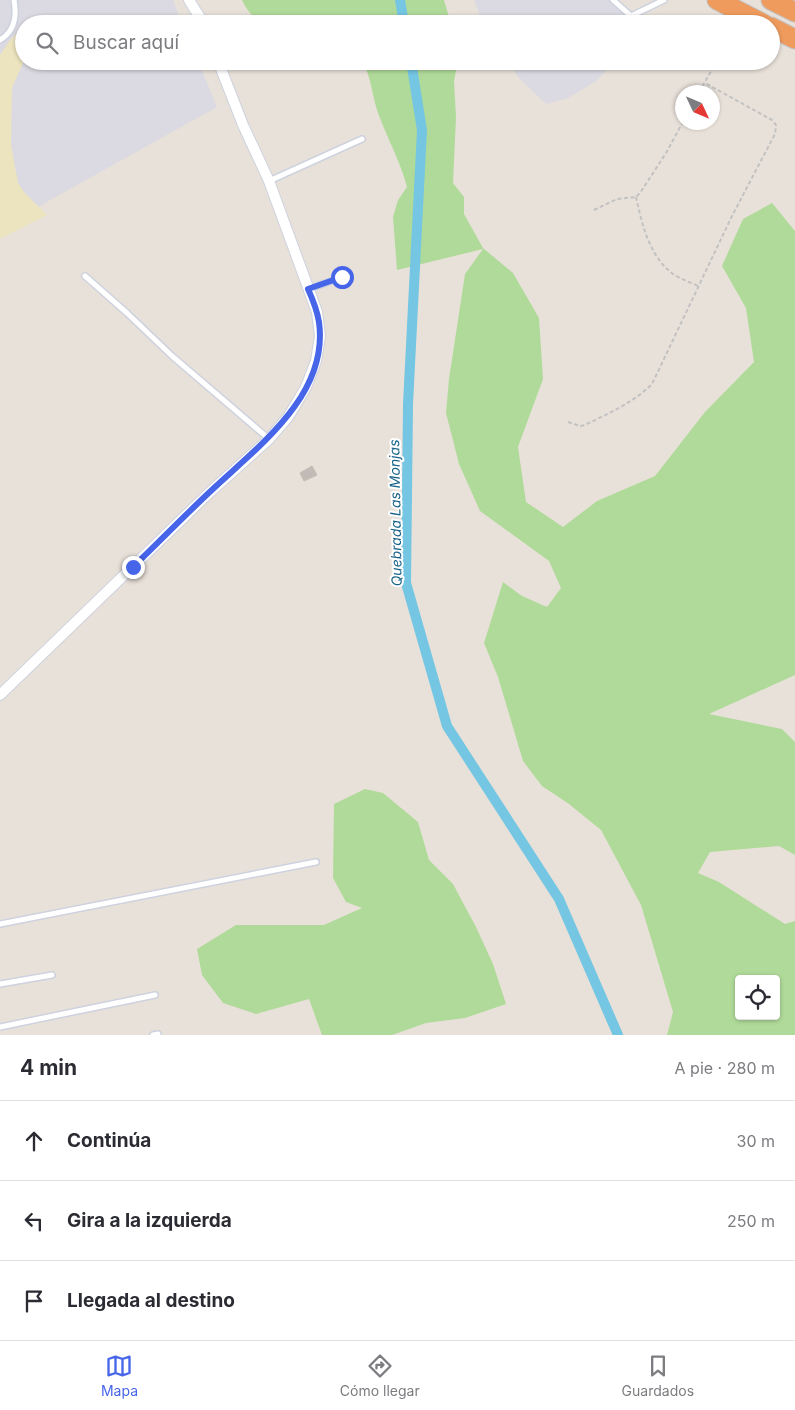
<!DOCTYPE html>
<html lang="es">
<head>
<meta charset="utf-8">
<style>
	:root { --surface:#fff; --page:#f2f2f3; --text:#2b2b33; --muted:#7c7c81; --line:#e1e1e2; --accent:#4665e8 }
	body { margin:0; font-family:Inter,sans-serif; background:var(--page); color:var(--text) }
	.controls { position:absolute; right:15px; bottom:15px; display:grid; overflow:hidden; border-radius:5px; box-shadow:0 1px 4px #0004 }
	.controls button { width:45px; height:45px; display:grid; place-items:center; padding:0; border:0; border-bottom:1px solid var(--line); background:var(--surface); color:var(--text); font:25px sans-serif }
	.compass { position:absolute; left:675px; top:85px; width:45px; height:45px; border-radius:50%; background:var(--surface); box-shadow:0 1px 4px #0004; rotate:134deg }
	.stop { position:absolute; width:15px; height:15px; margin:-11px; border:4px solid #4665e8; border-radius:50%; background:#fff }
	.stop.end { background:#4665e8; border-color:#fff; box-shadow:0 1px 5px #0008 }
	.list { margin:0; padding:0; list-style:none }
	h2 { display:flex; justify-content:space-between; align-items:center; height:65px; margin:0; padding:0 20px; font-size:21px }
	h2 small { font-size:16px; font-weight:400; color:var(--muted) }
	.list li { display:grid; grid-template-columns:32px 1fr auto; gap:15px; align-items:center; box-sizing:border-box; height:80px; padding:0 20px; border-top:1px solid var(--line) }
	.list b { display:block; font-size:19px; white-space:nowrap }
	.list em { font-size:16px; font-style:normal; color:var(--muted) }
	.icon { flex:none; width:28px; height:28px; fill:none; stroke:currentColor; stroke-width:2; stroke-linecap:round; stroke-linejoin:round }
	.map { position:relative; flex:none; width:795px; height:1035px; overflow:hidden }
	.search { position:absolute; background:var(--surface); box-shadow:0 1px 4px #0004; left:15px; right:15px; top:15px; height:55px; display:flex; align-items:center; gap:12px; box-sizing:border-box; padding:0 18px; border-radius:28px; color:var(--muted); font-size:19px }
	.sheet { height:305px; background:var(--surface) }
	nav { display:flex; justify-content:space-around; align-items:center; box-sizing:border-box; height:70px; border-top:1px solid var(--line); background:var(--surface); font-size:14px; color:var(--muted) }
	nav a { display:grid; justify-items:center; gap:2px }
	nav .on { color:var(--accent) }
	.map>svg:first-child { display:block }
	.industrial { fill:#dbd9e1 }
	.green { fill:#b0da99; fill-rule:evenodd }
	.sand { fill:#ebe4be }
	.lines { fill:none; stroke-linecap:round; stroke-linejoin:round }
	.canal { stroke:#74c6e2; stroke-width:10 }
	.building { fill:#c0bbb6; stroke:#c3bdb3 }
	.lane-casing { stroke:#ced2de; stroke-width:8 }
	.street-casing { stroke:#ced2de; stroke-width:12 }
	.highway-casing { stroke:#c2c2c2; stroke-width:21 }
	.path { stroke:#c2c2c2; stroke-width:2; stroke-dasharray:4 2.5; stroke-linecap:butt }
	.lane { stroke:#fff; stroke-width:5 }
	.street { stroke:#fff; stroke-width:10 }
	.highway { stroke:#ef9b5d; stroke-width:19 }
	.route { stroke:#4665e8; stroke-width:6 }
	.labels { text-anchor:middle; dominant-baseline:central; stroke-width:4; stroke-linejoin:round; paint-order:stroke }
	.water-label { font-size:14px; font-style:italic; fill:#196388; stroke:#fff }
</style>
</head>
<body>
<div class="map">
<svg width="795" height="1035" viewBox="0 0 795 1035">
	<rect width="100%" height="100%" fill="#e8e1d9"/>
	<!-- industrial -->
	<path class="industrial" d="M 0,0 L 173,0 L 182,24 L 24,24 L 24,61 L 198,61 L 217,107 L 0,228 Z
		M 474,0 L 610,0 L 634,24 L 483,24 Z
		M 507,61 L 616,61 L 596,81 L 568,98 L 546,104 L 519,78 Z"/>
	<!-- green -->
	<path class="green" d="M 242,0 L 444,0 L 451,24 L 265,24 C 255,21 246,9 242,0 Z
		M 362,61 L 458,61 L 454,81 L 456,117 L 453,183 L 464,197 L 464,214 L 483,248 L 513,273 L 539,318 L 543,379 L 518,447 L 526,502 L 563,527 L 597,501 L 655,476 L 705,412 L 754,362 L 746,308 L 722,266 L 743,219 L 772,203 L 795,231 L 795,675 L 709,714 L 782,729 L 795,742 L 795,855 L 779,846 L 710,852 L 698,873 L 719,882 L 785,924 L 795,921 L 795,1035 L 667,1035 L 673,1012 L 641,905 L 601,830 L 569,804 L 542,786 L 523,761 L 498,677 L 484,643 L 503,582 L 522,596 L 547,607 L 561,588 L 549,561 L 480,511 L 459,464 L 446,413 L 449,379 L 465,274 L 483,249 L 397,270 L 393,217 L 398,200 L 407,187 C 400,160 386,136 377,110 C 372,94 371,76 362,61 ZM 739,979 L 776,979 L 776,1016 L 739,1016 Z
		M 365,789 L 383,793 L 418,822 L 429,860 L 453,884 L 476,927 L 493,964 L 506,1004 L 465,1018 L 426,1023 L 392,1035 L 322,1035 L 309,999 L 256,1014 L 223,1003 L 202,975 L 197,949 L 236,925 L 324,925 L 362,908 L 346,902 L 333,878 L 334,804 Z"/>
	<!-- sand -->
	<path class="sand" d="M 24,28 L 24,61 L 12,88 L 11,145 L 18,183 L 24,192 L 47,215 L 0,239 L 0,55 L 10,40 L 21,29 Z"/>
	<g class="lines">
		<!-- canal -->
		<path class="canal" d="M 400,0 L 404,24
			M 411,61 L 422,130 L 408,404 L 406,583 L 447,726 L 559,899 L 618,1035"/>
	</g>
	<!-- building -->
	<path class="building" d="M 312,466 L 317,475 L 304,481 L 300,473 Z"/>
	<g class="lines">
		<defs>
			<path id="lane" d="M 613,0 L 631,16 L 664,0
				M 0,40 C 15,31 17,16 14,0
				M 269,181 L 362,139
				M 85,276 L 127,313 L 172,356 L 269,439
				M 309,289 L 342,277
				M 0,924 L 316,862
				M 0,984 L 52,975
				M 0,1027 L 155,995
				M 153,1035 L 158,1034"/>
			<path id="street" d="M 189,0 L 204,24
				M 0,695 L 209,493 L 269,439 L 288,417 L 296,404 L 306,387 L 316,361 L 320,336 L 317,312 L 269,181 L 243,125 L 218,61"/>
			<path id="highway" d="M 717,0 L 764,24
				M 771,0 L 795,12
				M 771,27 L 795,39"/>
		</defs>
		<!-- lane casing -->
		<use href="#lane" class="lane-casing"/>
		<!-- street casing -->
		<use href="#street" class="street-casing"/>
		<!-- highway casing -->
		<use href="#highway" class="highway-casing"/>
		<!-- path -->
		<path class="path" d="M 699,92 L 717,61
			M 636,197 C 642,224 649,256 673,274 C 680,279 690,282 698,286
			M 594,210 L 617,199 L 636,197 L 640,193 L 666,153 L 683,122
			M 568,422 L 580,426 L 585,425 C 609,413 633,403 652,384 L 732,216 L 775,134 L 776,125 L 772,120 L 705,83"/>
		<!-- lane -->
		<use href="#lane" class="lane"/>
		<!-- street -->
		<use href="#street" class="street"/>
		<!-- highway -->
		<use href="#highway" class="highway"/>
	</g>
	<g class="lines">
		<!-- route -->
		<path class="route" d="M 133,567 C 160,541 187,513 214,488 C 260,445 329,394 319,322 C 317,310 313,300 308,289 L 342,277"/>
	</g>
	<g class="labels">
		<!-- water labels -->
		<g class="water-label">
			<text transform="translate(395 513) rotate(-91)">Quebrada Las Monjas</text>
		</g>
	</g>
</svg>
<div class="controls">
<button><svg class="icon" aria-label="locate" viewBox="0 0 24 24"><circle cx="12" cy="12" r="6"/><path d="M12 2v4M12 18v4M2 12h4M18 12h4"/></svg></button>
</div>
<svg class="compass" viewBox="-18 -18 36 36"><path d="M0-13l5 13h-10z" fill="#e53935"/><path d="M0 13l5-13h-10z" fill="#7c7c81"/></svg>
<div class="stop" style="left:342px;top:277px"></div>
<div class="stop end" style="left:133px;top:567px"></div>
<div class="search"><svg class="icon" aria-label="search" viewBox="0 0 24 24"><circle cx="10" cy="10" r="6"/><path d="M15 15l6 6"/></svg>Buscar aquí</div>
</div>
<section class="sheet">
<h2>4 min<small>A pie · 280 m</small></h2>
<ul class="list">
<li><svg class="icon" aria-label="ahead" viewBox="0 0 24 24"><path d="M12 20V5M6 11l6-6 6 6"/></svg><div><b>Continúa</b></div><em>30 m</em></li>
<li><svg class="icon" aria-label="left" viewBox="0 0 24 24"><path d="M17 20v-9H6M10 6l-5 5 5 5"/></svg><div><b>Gira a la izquierda</b></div><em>250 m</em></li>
<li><svg class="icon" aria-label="arrive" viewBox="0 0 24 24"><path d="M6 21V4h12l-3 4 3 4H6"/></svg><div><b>Llegada al destino</b></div></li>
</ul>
</section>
<nav>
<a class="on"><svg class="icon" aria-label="map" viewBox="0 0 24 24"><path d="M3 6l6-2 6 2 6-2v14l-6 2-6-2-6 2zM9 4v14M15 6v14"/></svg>Mapa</a>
<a><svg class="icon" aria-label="directions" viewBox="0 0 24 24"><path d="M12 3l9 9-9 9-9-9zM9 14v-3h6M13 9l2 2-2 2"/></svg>Cómo llegar</a>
<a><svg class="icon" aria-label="saved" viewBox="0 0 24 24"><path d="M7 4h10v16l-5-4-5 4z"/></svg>Guardados</a>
</nav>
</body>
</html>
